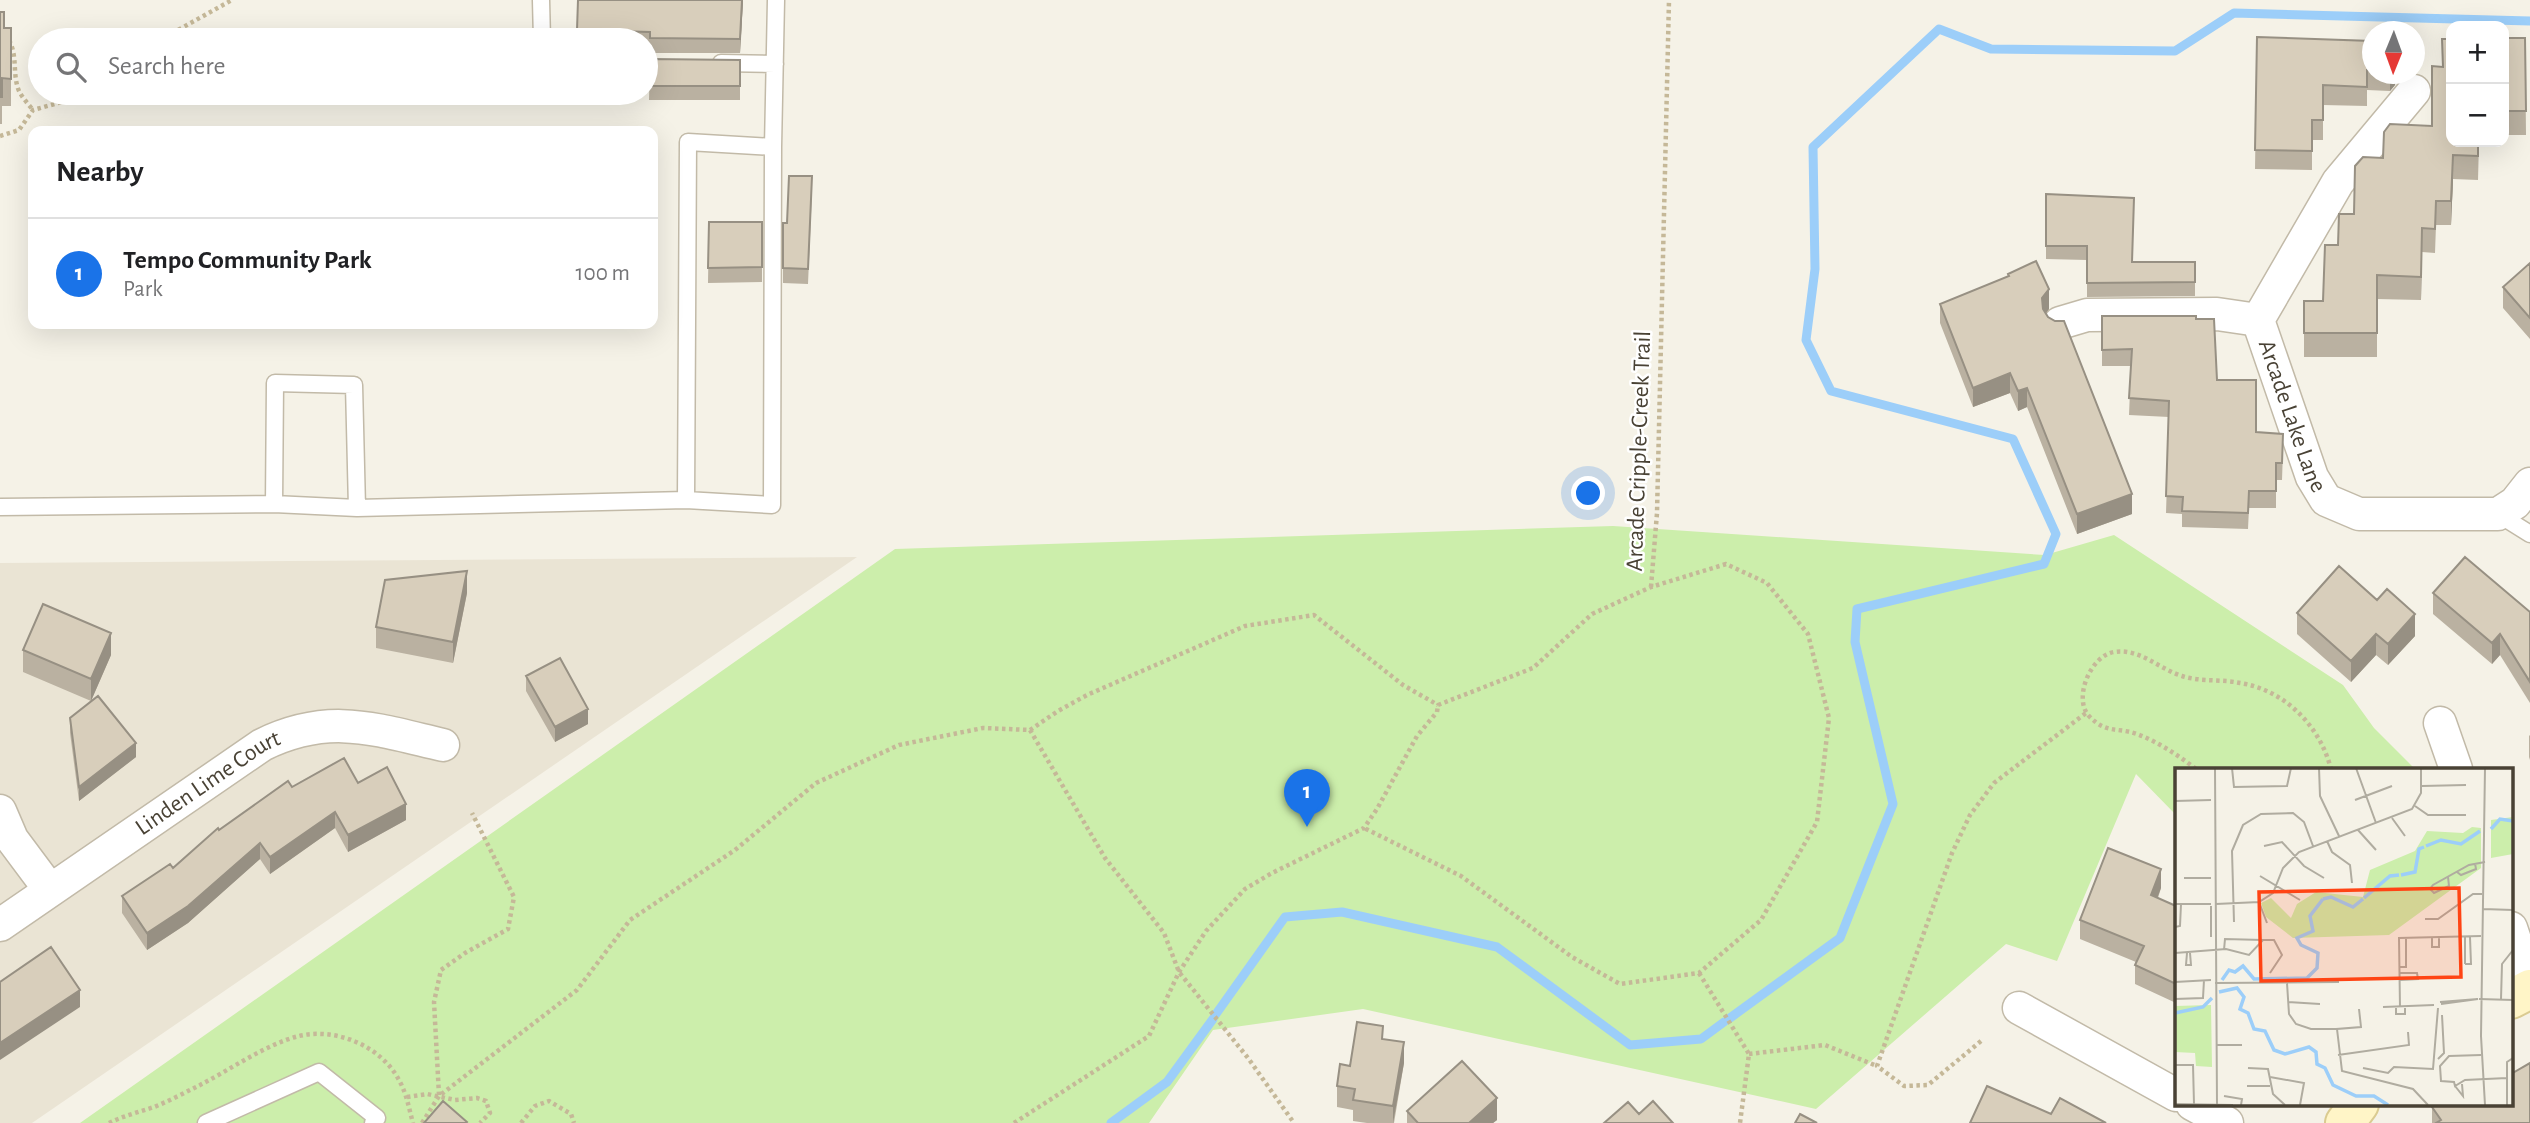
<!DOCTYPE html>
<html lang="en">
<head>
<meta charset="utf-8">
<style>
	:root { --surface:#fff; --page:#f2f2f2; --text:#202124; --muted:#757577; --line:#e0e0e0; --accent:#1a73e8 }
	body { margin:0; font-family:"Alegreya Sans",sans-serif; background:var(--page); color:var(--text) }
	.controls { position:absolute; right:21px; top:21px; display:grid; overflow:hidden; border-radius:14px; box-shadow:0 7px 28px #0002 }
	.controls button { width:63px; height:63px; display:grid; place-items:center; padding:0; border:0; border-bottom:2px solid var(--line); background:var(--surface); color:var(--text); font:35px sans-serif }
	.compass { position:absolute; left:2362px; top:21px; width:63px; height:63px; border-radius:50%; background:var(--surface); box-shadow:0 7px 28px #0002; rotate:181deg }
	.you { position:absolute; left:1589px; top:494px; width:24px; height:24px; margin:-18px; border:5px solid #fff; border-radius:50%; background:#1a73e8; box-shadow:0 0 0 10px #1a73e833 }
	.badge { display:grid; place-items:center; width:46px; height:46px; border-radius:50%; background:var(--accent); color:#fff; font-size:23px; font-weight:700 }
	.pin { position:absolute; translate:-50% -58px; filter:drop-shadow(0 2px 4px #0008) }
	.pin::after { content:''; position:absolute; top:37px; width:24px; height:21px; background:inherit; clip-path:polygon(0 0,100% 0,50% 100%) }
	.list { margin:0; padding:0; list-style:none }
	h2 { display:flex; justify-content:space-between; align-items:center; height:91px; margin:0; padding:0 28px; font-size:30px }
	h2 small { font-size:23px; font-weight:400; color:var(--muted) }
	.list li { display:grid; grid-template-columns:46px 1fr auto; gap:21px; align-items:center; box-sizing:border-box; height:112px; padding:0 28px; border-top:2px solid var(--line) }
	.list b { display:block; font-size:26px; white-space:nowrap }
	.list p { margin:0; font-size:23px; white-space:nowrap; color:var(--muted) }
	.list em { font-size:23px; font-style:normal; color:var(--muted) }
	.icon { flex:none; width:38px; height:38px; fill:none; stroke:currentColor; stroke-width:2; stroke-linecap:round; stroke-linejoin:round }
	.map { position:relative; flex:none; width:2530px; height:1123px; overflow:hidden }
	.search { position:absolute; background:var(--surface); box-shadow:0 7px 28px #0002; left:28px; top:28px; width:630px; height:77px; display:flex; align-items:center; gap:18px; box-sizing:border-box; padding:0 24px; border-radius:38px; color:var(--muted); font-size:26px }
	.panel { position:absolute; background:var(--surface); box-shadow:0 7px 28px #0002; left:28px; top:126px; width:630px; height:203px; border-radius:14px }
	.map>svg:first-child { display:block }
	.residential { fill:#eae4d4 }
	.green { fill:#cceeab }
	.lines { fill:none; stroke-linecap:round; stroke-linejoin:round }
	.stream { stroke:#9ccef9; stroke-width:9 }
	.lane-casing { stroke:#c2baa8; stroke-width:19 }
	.street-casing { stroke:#c2baa8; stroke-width:35 }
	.secondary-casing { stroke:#dacb91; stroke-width:42 }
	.path { stroke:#c5b898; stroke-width:4.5; stroke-dasharray:3.5 3.5; stroke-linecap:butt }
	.lane { stroke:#fff; stroke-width:16 }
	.street { stroke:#fff; stroke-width:32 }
	.secondary { stroke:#fff5c7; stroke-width:38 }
	.wall { fill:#bab1a1 }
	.shaded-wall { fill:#979083 }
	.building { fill:#d8cebb; stroke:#979083; stroke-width:2 }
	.labels { text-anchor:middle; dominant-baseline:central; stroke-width:5; stroke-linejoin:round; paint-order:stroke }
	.street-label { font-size:24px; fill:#494235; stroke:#fff }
	.inset-river { fill:none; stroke:#9ccef9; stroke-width:3.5 }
	.inset-road { fill:none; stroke:#b0aca0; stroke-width:2 }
	.view { fill:#ff4414; fill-opacity:0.15; stroke:#ff4414; stroke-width:3.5 }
	.inset-edge { fill:none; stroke:#494235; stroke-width:3.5 }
</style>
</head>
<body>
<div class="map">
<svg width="2530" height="1123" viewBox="0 0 2530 1123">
	<rect width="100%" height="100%" fill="#f5f2e7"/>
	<!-- residential -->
	<path class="residential" d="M 857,557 L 32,1123 L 0,1123 L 0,563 Z"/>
	<!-- green -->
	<path class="green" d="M 1613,526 L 2045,555 L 2114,535 L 2343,685 L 2374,728 L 2415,769 L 2176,769 L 2176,815 L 2136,774 L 2057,961 L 2006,944 L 1816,1109 L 1363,1009 L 1213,1030 L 1149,1123 L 80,1123 L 895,549 Z"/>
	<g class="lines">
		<!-- stream -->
		<path class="stream" d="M 1216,1014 L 1285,917 L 1342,912 L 1497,947 L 1630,1045 L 1701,1039 L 1724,1022
			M 1730,1018 L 1840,938 L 1893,804 L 1855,642 L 1857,609 L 2044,564 L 2056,534 L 2013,439 L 1831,391 L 1806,340 L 1815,269 L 1813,147 L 1939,29 L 1991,49 L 2175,51 L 2234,13 L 2530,21
			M 1111,1123 L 1167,1082 L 1213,1019"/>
		<defs>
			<path id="lane" d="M 541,0 L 542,40
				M 721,63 L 775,64
				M 686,500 L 688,142 L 773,147
				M 274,504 L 275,383 L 354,385 L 357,508
				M 0,507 L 274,504 L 357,508 L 686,500 L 772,505 L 773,147 L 776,0
				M 2498,514 L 2530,534
				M 206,1123 L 319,1072 L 377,1118 L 373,1123"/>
			<g id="street">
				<path id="s1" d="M 2414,91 L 2338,182 L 2258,320 L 2312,477 L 2326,500 L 2359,514 L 2498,514 L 2515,503 L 2530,484"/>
				<path d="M 2060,323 L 2087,315 L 2217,314 L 2258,320"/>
				<path d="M 2440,723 L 2456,769"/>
				<path d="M 0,811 L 12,839 L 50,890"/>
				<path id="s2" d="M 0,925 L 262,745 C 329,712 374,729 443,745"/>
				<path d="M 2511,928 L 2530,984"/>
				<path d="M 2019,1008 L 2176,1095"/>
				<path d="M 2192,1104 L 2227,1123"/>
			</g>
			<path id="secondary" d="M 2511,999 L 2530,989
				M 2345,1123 L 2359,1104"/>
		</defs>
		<!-- lane casing -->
		<use href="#lane" class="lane-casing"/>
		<!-- street casing -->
		<use href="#street" class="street-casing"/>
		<!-- secondary casing -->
		<use href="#secondary" class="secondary-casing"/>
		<!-- path -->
		<path class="path" d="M 9,40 C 18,57 12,74 19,91 C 22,97 28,104 33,110
			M 160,40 L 232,0
			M 0,136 L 19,130 L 33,110 L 76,98 L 83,93
			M 1651,587 L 1657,513 L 1669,0
			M 1030,730 L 1058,711 L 1087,695 L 1245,626 L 1314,615 L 1403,685 L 1438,705
			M 2196,769 C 2178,755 2158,742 2137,734 C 2117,727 2106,734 2089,716 C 2073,699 2090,656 2114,652 C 2140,648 2159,669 2182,676 C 2200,682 2222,679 2240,683 C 2285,690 2320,726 2331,769
			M 1699,973 L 1749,1054 L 1740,1123
			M 1981,1041 L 1928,1085 L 1904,1086 L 1877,1066 L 1952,853 L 1970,815 L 1994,783 L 2086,713
			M 1749,1054 L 1825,1045 L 1877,1066
			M 439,1095 L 434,1002 L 441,970 L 465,953 L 508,929 L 514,897 L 472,813
			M 407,1097 L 427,1094 L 455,1100 L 477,1098 L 486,1101 L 490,1113 L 480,1123
			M 109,1123 C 123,1116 139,1112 154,1107 C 169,1101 184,1093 198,1086 C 230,1070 266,1044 299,1036 C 337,1027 383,1047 400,1082 C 407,1095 409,1109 413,1123
			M 422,1123 L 439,1096 L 577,990 L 630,920 L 735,850 L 816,783 L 899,745 L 983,728 L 1030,730 L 1105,858 L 1164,933 L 1179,972 L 1248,1058 L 1294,1123
			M 521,1123 L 535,1106 L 549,1101 L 571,1114 L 574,1123
			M 1014,1123 L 1149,1036 L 1179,972 L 1206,931 L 1245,889 L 1272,873 L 1364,828 L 1377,809 L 1417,736 L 1437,712 L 1438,705 L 1533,668 L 1592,614 L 1651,587 L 1726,564 L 1767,583 L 1808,634 L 1829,718 L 1817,822 L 1761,920 L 1699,973 L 1620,984 L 1572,957 L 1461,876 L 1364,828"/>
		<!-- lane -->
		<use href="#lane" class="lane"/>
		<!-- street -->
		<use href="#street" class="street"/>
		<!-- secondary -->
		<use href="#secondary" class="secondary"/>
	</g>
	<!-- wall -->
	<path class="wall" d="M 578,0 L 743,0 L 740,53 L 650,53 L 650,46 L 646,46 L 646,40 L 577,40 Z
		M 0,12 L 4,28 L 11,28 L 11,106 L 2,106 L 2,124 L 0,124 Z
		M 2257,37 L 2372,41 L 2372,74 L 2396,74 L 2395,85 L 2390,91 L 2367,90 L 2367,106 L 2323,105 L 2323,140 L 2312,140 L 2312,170 L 2255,169 Z
		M 2504,38 L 2525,38 L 2526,135 L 2504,135 Z
		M 650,59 L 740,60 L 740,100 L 649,100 Z
		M 2451,142 L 2479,142 L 2478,180 L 2453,179 L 2451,225 L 2436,225 L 2435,253 L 2422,252 L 2421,300 L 2377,299 L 2377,357 L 2304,357 L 2304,301 L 2323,301 L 2338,245 L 2383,158 Z
		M 812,191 L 808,284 L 783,283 L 783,223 L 787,223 Z
		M 2046,194 L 2134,212 L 2132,262 L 2195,262 L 2195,296 L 2087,297 L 2087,260 L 2046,259 Z
		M 709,222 L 762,222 L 762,282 L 708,283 Z
		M 2530,263 L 2530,339 L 2503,308 L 2503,287 Z
		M 2008,274 L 2049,309 L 2046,314 L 2132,514 L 2077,534 L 2027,407 L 2018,411 L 2010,393 L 1973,407 L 1940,323 L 1940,304 L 2008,276 Z
		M 2196,319 L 2217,380 L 2256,432 L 2283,451 L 2282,480 L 2276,480 L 2276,508 L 2249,508 L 2248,529 L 2182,527 L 2182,514 L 2166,513 L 2169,417 L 2129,415 L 2131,366 L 2102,366 L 2102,350 Z
		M 467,593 L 453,663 L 376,648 L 376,627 Z
		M 2433,593 L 2530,612 L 2530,703 L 2500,655 L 2492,664 L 2433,614 Z
		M 2297,613 L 2415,636 L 2388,665 L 2376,655 L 2351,682 L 2297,634 Z
		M 23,650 L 111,655 L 91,701 L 23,672 Z
		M 526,676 L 588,724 L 555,742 L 526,691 Z
		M 70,718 L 136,757 L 79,801 L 70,733 Z
		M 2530,735 L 2530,760 L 2529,757 L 2529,736 Z
		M 358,783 L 406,820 L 348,852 L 335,828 L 270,874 L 260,859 L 188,923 L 147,950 L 122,913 L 122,896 L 173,868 L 292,787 Z
		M 2161,888 L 2158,898 L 2176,906 L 2176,1003 L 2135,984 L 2135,965 L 2136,962 L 2080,939 L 2080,920 Z
		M 1383,1039 L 1404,1063 L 1394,1123 L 1367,1123 L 1353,1121 L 1353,1110 L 1337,1107 L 1337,1086 L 1350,1066 Z
		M 2511,1104 L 2530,1123 L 2432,1123 L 2432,1107 Z
		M 1407,1111 L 1497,1120 L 1493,1123 L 1407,1123 Z"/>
	<!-- shaded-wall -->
	<path class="shaded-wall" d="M 742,0 L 743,0 L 740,53 L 740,39 Z
		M 2390,74 L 2396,74 L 2395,85 L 2390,91 Z
		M 2453,155 L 2453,179 L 2451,225 L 2451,201 Z
		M 2422,228 L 2422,252 L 2421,300 L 2421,277 Z
		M 2049,289 L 2049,309 L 2042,318 L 2042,298 Z
		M 2010,373 L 2010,393 L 1973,407 L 1973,388 Z
		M 2027,388 L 2027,407 L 2018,411 L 2018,391 Z
		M 2132,494 L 2132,514 L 2077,534 L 2077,514 Z
		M 467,571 L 467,593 L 453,663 L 453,642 Z
		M 2415,614 L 2415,636 L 2388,665 L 2388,644 Z
		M 111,633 L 111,655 L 91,701 L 91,679 Z
		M 2376,634 L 2376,655 L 2351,682 L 2351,661 Z
		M 2500,634 L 2500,655 L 2492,664 L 2492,643 Z
		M 588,709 L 588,724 L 555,742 L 555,727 Z
		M 136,743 L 136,757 L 79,801 L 79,787 Z
		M 406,804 L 406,820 L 348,852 L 348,835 Z
		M 335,812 L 335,828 L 270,874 L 270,857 Z
		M 260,843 L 260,859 L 188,923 L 147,950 L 147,933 Z
		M 2161,869 L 2161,888 L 2151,914 L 2151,895 Z
		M 80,990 L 80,1007 L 0,1060 L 0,1043 Z
		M 1404,1042 L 1404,1063 L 1393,1123 L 1393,1106 Z
		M 1497,1098 L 1497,1120 L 1493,1123 L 1469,1123 Z"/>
	<!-- building -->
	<path class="building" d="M 578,0 L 742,0 L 740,39 L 650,38 L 650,32 L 577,30 Z
		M 0,12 L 4,12 L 4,28 L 11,28 L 11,79 L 2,78 L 2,97 L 0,97 Z
		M 2257,37 L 2372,41 L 2372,70 L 2367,70 L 2367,87 L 2323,85 L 2323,120 L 2312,120 L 2312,151 L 2255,150 Z
		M 2504,38 L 2525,38 L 2526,111 L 2504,111 Z
		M 2442,39 L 2451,39 L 2451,142 L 2478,142 L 2478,156 L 2453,155 L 2451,201 L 2436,201 L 2435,229 L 2422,228 L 2421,277 L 2377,275 L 2377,333 L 2304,333 L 2304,301 L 2323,301 L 2325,245 L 2338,245 L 2339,214 L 2354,214 L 2355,166 L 2363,157 L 2383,158 L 2384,132 L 2390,124 L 2432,126 L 2432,66 L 2443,67 Z
		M 650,59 L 740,60 L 740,86 L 649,86 Z
		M 789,176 L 812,176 L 808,269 L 783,268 L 783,223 L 787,223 Z
		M 2046,194 L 2134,198 L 2132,262 L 2195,262 L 2195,282 L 2087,283 L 2087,246 L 2046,246 Z
		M 709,222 L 762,222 L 762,267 L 708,268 Z
		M 2036,261 L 2049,289 L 2042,298 L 2043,309 L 2048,317 L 2055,321 L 2064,321 L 2132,494 L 2077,514 L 2027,388 L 2018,391 L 2010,373 L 1973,388 L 1940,304 L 2009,276 L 2008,274 Z
		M 2530,263 L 2530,318 L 2503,287 Z
		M 2102,316 L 2196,316 L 2196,319 L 2214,319 L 2217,380 L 2256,380 L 2256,432 L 2283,434 L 2282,463 L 2276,463 L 2276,491 L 2249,491 L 2248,513 L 2182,511 L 2183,497 L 2166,496 L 2169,401 L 2129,398 L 2132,349 L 2102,350 Z
		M 2465,557 L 2530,612 L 2530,682 L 2500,634 L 2492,643 L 2433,593 Z
		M 2339,566 L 2377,600 L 2387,589 L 2415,614 L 2388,644 L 2376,634 L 2351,661 L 2297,613 Z
		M 467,571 L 453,642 L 376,627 L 385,580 Z
		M 43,604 L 111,633 L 91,679 L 23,650 Z
		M 560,658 L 588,709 L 555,727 L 526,676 Z
		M 98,696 L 136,743 L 79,787 L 70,718 Z
		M 344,758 L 358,783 L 387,767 L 406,804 L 348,835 L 335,812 L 270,857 L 260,843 L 188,906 L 147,933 L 122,896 L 170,864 L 173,868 L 218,828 L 219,830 L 288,781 L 292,787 Z
		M 2108,848 L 2161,869 L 2151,895 L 2176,906 L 2176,984 L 2135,965 L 2144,946 L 2080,920 Z
		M 51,947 L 80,990 L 0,1043 L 0,982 Z
		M 1357,1022 L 1383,1026 L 1382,1039 L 1404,1042 L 1393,1106 L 1353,1100 L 1355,1089 L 1337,1086 L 1340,1064 L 1350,1066 Z
		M 1462,1061 L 1497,1098 L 1469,1123 L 1418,1123 L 1407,1111 Z
		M 2530,1063 L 2530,1123 L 2436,1123 L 2441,1120 L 2432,1107 L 2436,1104 L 2511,1104 L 2511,1074 Z
		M 1987,1086 L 2051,1114 L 2060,1098 L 2106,1123 L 1970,1123 Z
		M 443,1101 L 467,1122 L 466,1123 L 424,1123 Z
		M 1653,1101 L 1673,1123 L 1604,1123 L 1628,1102 L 1639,1114 Z
		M 1800,1114 L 1817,1123 L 1795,1123 Z"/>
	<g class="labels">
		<!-- street labels -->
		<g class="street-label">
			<text stroke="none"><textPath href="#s1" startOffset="380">Arcade Lake Lane</textPath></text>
			<text transform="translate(1639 451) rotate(-88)">Arcade Cripple-Creek Trail</text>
			<text stroke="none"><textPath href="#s2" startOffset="252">Linden Lime Court</textPath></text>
		</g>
	</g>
	<!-- overview -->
	<g transform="translate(2175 768)">
		<rect width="338" height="338" fill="#f5f2e7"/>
		<path d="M 338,49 L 338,86 L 316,90 L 316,52 ZM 297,59 L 306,60 L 306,100 L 214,167 L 118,170 L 91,149 L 86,135 L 96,130 L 116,150 L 122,136 L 141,124 L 188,129 L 195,102 L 240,83 L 252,63 L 288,65 ZM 36,237 L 37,299 L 21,298 L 20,285 L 0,284 L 0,238 Z" fill="#cceeab"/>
		<path class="inset-river" d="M 316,61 L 325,51 L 338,53M 251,78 L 266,72 L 286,76 L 305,63M 226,107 L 240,104 L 244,81 L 249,79M 189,130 L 215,108 L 224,107M 148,131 L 156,129 L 178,139 L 188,131M 47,212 L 54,202 L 60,204 L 68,198 L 79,211 L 132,210 L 142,200 L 143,185 L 126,177 L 122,170 L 138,163 L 135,148 L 148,131M 44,224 L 62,220 L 69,229 L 65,241 L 73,245 L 79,261 L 90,263 L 99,282 L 110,286 L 134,279 L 141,284 L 142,296 L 150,300 L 158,317 L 181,328 L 199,328 L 213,337M 0,245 L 28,239 L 37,230"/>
		<path class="inset-road" d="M 40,0 L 42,337M 57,0 L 59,19 L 112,18 L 116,0M 144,0 L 145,28 L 164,68M 181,0 L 201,55M 247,18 L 291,17M 180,32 L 217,18M 0,33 L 36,32M 240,38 L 253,47 L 291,47M 217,50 L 230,68M 183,62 L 201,82M 152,73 L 157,84 L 175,97 L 177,115M 89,78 L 107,74 L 129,98 L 149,110M 282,104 L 286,107 L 301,101 L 300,95M 85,108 L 125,132M 273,109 L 274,118 L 259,125 L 255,121 L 258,117 L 294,97 L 310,94M 9,110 L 36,110M 84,134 L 92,155M 0,136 L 36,136M 41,136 L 84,134 L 98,125 L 108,100 L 124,84 L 237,41 L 246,25 L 246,0M 36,138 L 36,169M 308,141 L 338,142M 250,151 L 263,151 L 298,126 L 307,126M 59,154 L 57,83 L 68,57 L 86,46 L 118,45 L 129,54 L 138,78M 0,159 L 5,158 L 6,136M 257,169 L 257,179 L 264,179 L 264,170M 290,169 L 290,196M 49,182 L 50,171 L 88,172M 0,185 L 51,181 L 74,187 L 88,172 L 99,172 L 107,187 L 95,205M 12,185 L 11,197 L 16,197 L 15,185M 290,196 L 296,196 L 295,169M 225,199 L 231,199 L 231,170M 225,212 L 243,211 L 242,205 L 225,205M 0,214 L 36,212M 40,215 L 164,214M 112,215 L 114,246 L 121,256 L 136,261 L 162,261M 0,231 L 28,230 L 29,212M 304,231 L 338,232M 326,231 L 327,196 L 338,182M 113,234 L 145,236M 265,234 L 303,231 L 266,236M 208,239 L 259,237M 221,240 L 221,246 L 230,246 L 230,240M 225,240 L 224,170 L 306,168M 184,241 L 186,259 L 162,261 L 167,303 L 238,321 L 253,337M 41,277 L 67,277M 163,287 L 234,277 L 233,264M 306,287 L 274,288 L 265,298 L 266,313 L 279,314 L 280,318 L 290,312 L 332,310M 263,291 L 269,285 L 267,247M 0,297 L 18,297 L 19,336M 73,300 L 93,301 L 98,326 L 110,337M 188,300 L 213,305 L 219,299 L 258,301 L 263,240M 95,309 L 129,315 L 125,337M 72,318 L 95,318M 280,318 L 288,328 L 287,316M 49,328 L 67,331 L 66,337M 0,336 L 58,337M 310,337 L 306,268 L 310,0M 332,337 L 332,294 L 338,290"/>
		<path class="view" d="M 284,120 L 286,209 L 86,213 L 84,124 Z"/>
		<rect width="338" height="338" class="inset-edge"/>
	</g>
</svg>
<div class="controls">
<button>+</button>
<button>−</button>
</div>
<svg class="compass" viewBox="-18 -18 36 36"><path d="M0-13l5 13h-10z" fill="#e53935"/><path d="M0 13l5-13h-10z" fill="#757577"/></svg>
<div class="you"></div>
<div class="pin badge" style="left:1307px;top:827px">1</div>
<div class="search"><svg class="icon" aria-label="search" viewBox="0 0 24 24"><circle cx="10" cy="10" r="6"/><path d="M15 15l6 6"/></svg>Search here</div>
<section class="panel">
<h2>Nearby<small></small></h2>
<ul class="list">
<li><span class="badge">1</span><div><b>Tempo Community Park</b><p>Park</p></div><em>100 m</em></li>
</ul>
</section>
</div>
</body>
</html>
